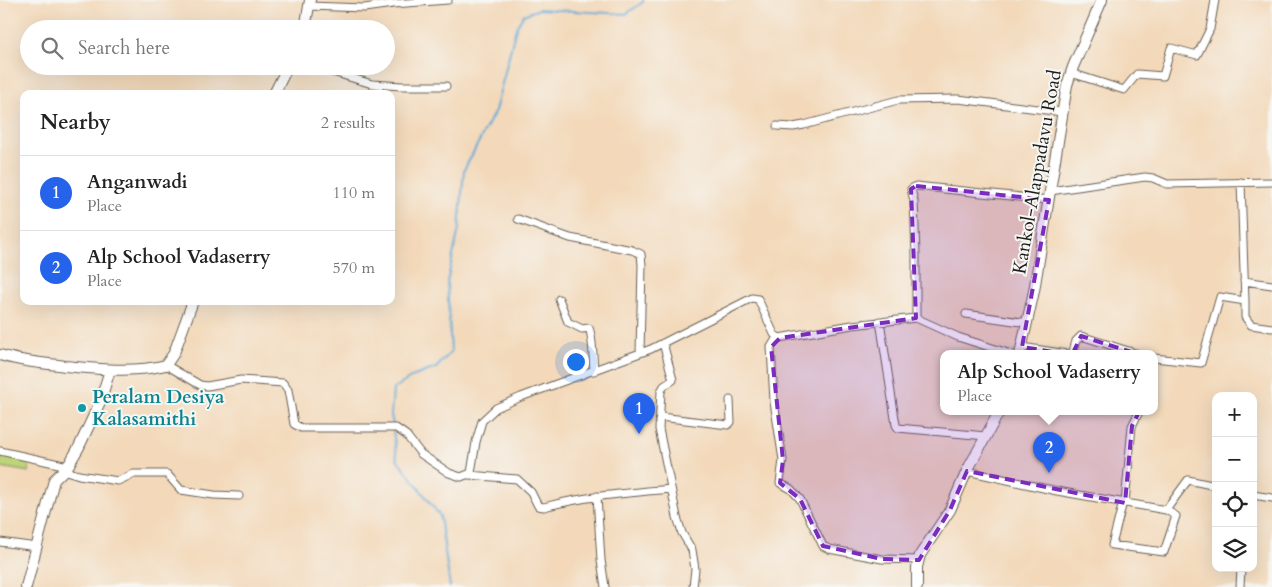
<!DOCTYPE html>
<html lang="en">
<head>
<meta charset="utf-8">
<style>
	:root { --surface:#fff; --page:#f6f6f6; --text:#222; --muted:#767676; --line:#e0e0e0; --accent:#2563eb }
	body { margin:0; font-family:Cardo,serif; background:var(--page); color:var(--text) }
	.controls { position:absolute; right:15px; bottom:15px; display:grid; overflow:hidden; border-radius:10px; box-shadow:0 5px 20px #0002 }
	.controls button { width:45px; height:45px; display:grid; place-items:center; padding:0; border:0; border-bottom:1px solid var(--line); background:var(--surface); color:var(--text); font:25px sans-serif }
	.you { position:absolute; left:575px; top:361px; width:18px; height:18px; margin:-12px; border:4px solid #fff; border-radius:50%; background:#1a73e8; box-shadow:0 0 0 8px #1a73e833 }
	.badge { display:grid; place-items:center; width:32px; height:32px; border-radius:50%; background:var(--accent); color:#fff; font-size:16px; font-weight:700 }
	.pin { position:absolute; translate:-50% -41px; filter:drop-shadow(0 1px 2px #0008) }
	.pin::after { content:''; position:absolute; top:26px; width:18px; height:15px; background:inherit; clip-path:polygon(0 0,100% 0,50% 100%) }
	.popup { position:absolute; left:940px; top:350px; width:218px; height:65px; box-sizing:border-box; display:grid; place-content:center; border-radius:10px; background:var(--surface); filter:drop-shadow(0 1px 4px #0005); font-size:16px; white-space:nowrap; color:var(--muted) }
	.popup b { font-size:19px; color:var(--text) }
	.popup::after { content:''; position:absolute; left:50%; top:100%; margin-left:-10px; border:10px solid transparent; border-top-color:var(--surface) }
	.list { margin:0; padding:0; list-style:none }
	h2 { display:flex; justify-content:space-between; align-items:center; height:65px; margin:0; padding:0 20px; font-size:21px }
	h2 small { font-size:16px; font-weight:400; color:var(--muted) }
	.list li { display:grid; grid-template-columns:32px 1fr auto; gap:15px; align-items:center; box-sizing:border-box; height:75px; padding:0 20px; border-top:1px solid var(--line) }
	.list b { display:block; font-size:19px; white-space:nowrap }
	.list p { margin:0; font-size:16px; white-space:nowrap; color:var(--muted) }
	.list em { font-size:16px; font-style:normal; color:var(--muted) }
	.icon { flex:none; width:28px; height:28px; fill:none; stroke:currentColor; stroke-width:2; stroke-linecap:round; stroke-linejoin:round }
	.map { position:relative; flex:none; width:1272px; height:587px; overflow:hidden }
	.search { position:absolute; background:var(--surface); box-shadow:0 5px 20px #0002; left:20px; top:20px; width:375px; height:55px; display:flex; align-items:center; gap:12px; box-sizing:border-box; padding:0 18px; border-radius:28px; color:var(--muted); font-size:19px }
	.panel { position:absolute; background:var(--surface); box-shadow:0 5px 20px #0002; left:20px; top:90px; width:375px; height:215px; border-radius:10px }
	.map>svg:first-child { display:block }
	.green { fill:#bdd478; stroke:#6c784a }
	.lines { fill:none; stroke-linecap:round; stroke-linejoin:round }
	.stream { stroke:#5fa8d6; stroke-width:2 }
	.street-casing { stroke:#675e53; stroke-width:9 }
	.secondary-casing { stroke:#675e53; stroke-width:12 }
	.street { stroke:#fff; stroke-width:7 }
	.secondary { stroke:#fff; stroke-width:10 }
	.marked { fill:#7b2cbf; fill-opacity:0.2; stroke:#7b2cbf; stroke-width:4; stroke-dasharray:10 6; stroke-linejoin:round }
	.culture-dot { fill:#0f9aa8; stroke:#f6f6f2; stroke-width:2 }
	.labels { text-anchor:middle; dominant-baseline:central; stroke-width:4; stroke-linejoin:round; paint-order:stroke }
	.street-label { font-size:19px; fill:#1c1c1c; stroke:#f6f6f2 }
	.culture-label { font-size:19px; font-weight:bold; fill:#0d838f; stroke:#f6f6f2; text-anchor:start }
</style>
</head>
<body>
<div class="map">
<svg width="1272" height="587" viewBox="0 0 1272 587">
	<rect width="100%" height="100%" fill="#f6f6f2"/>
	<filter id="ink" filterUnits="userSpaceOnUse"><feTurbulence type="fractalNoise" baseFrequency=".02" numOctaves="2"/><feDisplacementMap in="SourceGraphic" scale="10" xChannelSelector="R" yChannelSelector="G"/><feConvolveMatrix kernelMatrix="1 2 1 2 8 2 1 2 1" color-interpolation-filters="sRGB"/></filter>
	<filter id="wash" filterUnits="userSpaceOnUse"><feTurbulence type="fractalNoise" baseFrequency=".0096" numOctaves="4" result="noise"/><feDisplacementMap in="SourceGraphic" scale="20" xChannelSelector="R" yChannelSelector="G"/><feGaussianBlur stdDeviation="1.12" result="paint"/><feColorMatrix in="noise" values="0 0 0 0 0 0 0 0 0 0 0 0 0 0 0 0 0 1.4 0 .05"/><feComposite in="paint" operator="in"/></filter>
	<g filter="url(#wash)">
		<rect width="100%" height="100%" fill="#f3d9ba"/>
		<!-- green -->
		<path class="green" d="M 1,455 L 30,461 L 29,472 L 0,467 Z"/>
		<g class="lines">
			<!-- stream -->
			<path class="stream" d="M 393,425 L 391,415 L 393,389 L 414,376 L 436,368 L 451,352 L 447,282 L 459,229 L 464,170 L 495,111 L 516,28 L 523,15 L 539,9 L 626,14 L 643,2 L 643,0
				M 393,430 L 397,459 L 440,516 L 450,587"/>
		</g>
	</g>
	<g filter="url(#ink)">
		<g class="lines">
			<defs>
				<path id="street" d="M 309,6 L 364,8 L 393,4 L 448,0
					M 313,66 L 372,84 L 402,86 L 446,86
					M 1071,73 L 1124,90 L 1137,74 L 1163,76 L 1171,48 L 1197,55 L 1210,29 L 1215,0
					M 777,126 L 793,127 L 804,125 L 898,100 L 958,99 L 1062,112
					M 1241,182 L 1245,301
					M 1050,191 L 1145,177 L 1153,178 L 1167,184 L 1272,182
					M 518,219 L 570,238 L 632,250 L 641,254 L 642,265 L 640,353
					M 1244,281 L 1272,285
					M 559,299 L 568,322 L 582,329 L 589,328 C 593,337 593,359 594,371
					M 966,314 L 1028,323
					M 916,318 L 916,254 L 914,201 L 911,189 L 916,186 L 1049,200
					M 880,321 L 896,425 L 898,428 L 986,436
					M 777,337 L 771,347 L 774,402 L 783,460 L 780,483 L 791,489 L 800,499 L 823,546 L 829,549 L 882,559 L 919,560
					M 663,343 L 673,380 L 664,386 L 661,391 L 659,429 L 677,517 L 682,533 L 692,550 L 695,569 L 693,587
					M 1022,347 L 1067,354
					M 1072,354 L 1076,341 L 1081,336 L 1138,354
					M 1154,358 L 1201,363 L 1220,297 L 1245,301 L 1245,317 L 1251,325 L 1272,328
					M 166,365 L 200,385 L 207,386 L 241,380 L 283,383 L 288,390 L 294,424 L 301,428 L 396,428 L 406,435 L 421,454 L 449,473 L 461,477 L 471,473 L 476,442 L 482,421 L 496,408 L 521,397 L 651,349 L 752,298 L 758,299 L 774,334 L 779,338 L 852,325 L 916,318 L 958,337 L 1011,354
					M 660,417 L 728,425 L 731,422 L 730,400
					M 0,451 L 68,466
					M 63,470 L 79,475 L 118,481 L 133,474 L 167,474 L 181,490 L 214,495 L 239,496
					M 967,471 L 1057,491 L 1166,510 L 1188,480 L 1216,486
					M 469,475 L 517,479 L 531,492 L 538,506 L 544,507 C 585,496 628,493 671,489
					M 1253,495 L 1272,498
					M 597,496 L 601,560 L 605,587
					M 1123,502 L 1112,545 L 1164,552 L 1176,516 L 1166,510
					M 1125,503 L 1132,426 L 1139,412
					M 0,542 L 37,547
					M 1240,587 L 1241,568"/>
				<path id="secondary" d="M 305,29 L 310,0
					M 274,94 L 288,66
					M 1020,354 L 1034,291 L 1067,85 L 1073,67 L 1102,0
					M 0,355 C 21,362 43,363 65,366 C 99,369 133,373 166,365 L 174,353 L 193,301
					M 26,587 L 54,480 L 68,466 L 79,447 L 100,402 L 110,370
					M 917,587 L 917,567 L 920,555 L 950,510 L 967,471 L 999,412"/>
			</defs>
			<!-- street casing -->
			<use href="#street" class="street-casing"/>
			<!-- secondary casing -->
			<use href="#secondary" class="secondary-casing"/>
			<!-- street -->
			<use href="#street" class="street"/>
			<!-- secondary -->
			<use href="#secondary" class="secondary"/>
		</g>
	</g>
	<!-- marked area -->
	<path class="marked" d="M 916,186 L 1049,200 L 1022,347 L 1072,355 L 1081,336 L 1150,358 L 1141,408 L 1132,426 L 1125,503 L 967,471 L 950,510 L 919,560 L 882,559 L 823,546 L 800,499 L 780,483 L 783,460 L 771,347 L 780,338 L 916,318 L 911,189 Z"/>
	<!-- markers -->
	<circle class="culture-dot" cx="82" cy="408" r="5"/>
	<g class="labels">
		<!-- street labels -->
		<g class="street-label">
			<text transform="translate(1037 172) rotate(-80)">Kankol-Alappadavu Road</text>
		</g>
		<!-- culture labels -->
		<g class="culture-label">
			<text x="92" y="397">Peralam Desiya<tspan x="92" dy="22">Kalasamithi</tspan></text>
		</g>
	</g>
</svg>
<div class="controls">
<button>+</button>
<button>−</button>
<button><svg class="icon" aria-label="locate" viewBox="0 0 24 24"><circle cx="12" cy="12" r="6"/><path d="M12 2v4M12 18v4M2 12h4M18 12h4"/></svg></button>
<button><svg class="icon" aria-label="layers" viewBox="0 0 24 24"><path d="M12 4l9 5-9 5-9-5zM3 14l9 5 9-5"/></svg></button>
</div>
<div class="you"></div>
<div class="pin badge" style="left:639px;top:434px">1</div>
<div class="pin badge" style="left:1049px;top:473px">2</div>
<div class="popup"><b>Alp School Vadaserry</b>Place</div>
<div class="search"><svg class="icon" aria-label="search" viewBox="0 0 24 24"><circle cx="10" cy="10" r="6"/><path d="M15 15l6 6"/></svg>Search here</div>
<section class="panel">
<h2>Nearby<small>2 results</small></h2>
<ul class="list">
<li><span class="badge">1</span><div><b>Anganwadi</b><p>Place</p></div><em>110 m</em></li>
<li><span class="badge">2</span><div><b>Alp School Vadaserry</b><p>Place</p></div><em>570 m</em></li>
</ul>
</section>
</div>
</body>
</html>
